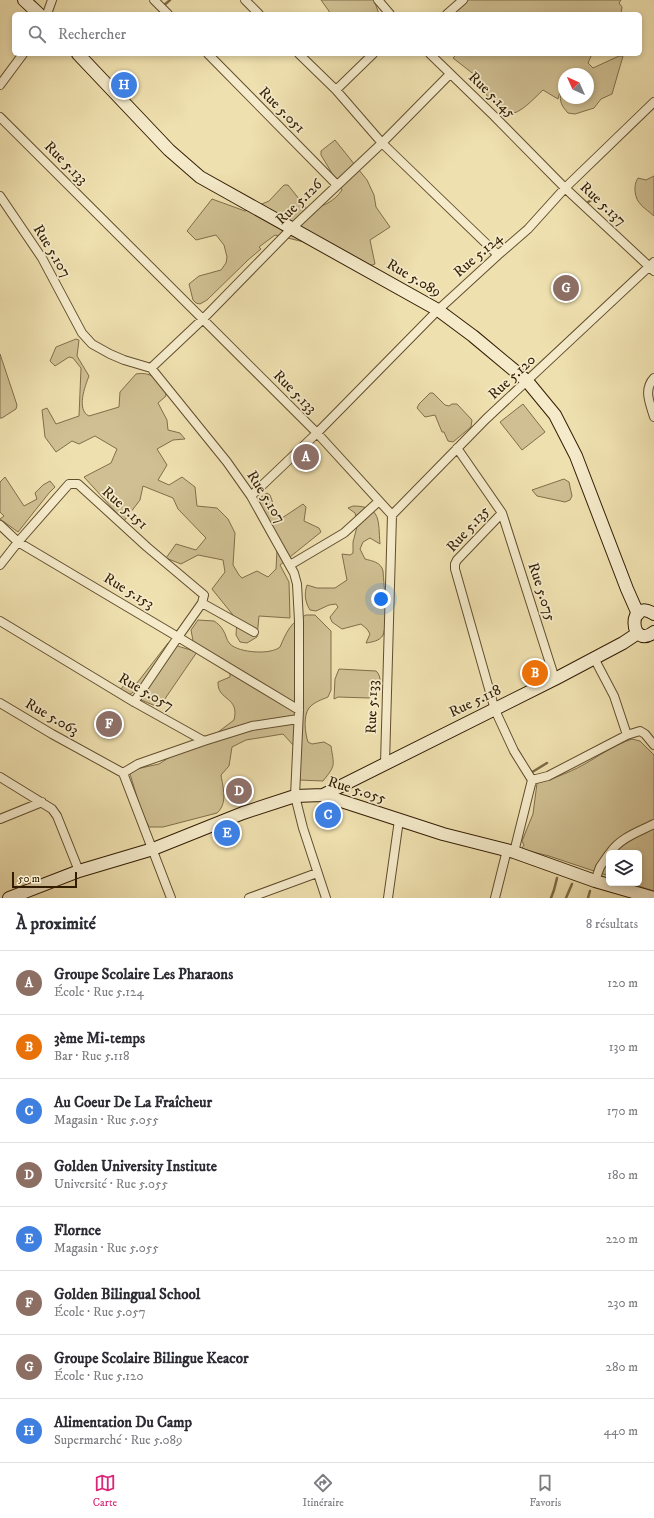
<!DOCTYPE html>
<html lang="fr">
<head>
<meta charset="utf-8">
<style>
	:root { --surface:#fff; --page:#f7f7f7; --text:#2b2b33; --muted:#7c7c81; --line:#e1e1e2; --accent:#db2777 }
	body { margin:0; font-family:"IM FELL DW Pica",serif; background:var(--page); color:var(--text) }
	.controls { position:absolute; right:12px; bottom:12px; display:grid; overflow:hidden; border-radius:6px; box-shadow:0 2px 6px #0003 }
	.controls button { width:36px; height:36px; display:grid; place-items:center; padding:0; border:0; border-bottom:1px solid var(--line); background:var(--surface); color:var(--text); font:20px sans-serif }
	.compass { position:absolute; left:558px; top:68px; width:36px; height:36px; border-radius:50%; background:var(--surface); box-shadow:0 2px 6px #0003; rotate:315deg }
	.scale { position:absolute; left:12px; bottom:10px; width:65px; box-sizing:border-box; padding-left:4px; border:2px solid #321d03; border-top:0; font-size:11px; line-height:14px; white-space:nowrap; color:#321d03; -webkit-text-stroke:3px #f5ebcb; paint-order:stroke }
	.you { position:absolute; left:381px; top:599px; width:14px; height:14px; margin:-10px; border:3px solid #fff; border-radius:50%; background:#1a73e8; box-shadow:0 0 0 6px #1a73e833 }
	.badge { display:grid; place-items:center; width:26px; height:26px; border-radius:50%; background:var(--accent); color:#fff; font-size:13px; font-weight:700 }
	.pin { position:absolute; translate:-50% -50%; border:2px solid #fff; box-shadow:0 1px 4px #0006 }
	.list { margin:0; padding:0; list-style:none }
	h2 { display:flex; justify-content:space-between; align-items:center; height:52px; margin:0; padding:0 16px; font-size:17px }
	h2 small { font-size:13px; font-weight:400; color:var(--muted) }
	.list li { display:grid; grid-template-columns:26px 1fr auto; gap:12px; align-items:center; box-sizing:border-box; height:64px; padding:0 16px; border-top:1px solid var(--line) }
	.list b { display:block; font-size:15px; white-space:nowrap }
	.list p { margin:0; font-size:13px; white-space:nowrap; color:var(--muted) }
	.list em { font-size:13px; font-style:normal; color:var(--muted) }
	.icon { flex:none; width:22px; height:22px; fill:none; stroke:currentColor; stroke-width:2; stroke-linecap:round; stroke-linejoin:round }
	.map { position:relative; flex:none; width:654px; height:898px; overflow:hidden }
	.search { position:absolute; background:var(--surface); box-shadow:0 2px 6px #0003; left:12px; right:12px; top:12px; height:44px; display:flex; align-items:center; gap:10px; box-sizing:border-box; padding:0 14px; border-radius:6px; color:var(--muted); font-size:15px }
	.sheet { height:564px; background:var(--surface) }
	nav { display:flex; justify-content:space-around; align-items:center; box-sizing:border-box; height:56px; border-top:1px solid var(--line); background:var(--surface); font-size:11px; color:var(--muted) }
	nav a { display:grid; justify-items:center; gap:2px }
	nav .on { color:var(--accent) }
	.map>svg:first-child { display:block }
	.green { fill:#cfbf92; stroke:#806e4a; fill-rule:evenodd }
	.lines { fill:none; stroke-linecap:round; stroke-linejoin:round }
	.stream { stroke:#7d6a47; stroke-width:2.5 }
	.street-casing { stroke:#614e2e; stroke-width:10 }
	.secondary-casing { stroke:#321d03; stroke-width:14 }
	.street { stroke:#f5ebcb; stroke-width:8 }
	.secondary { stroke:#f5ebcb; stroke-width:12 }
	.labels { text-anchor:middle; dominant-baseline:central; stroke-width:3.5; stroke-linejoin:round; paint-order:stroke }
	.street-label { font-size:15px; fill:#321d03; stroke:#f5ebcb }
</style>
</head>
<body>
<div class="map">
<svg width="654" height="898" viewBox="0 0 654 898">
	<rect width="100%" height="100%" fill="#efe0af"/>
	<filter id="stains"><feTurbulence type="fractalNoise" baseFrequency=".005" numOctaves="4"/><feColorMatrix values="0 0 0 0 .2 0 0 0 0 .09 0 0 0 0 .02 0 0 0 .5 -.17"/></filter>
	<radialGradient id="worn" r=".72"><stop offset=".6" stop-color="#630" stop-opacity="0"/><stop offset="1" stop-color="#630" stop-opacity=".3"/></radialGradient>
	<!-- green -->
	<path class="green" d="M 321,0 L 374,0 L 379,14 L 331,14 Z
		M 460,0 L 621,0 L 619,3 L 622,7 L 621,14 L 451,14 Z
		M 457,54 L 592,54 L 588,63 L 593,68 L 619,56 L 623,56 L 612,94 L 601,99 L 594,108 L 575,114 L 568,113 C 559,103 560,100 561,88 L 558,99 L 543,90 C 532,100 522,113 507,115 L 489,99 L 476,76 L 453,58 ZM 564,74 L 588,74 L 588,98 L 564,98 Z
		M 335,140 L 367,180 L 374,195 L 376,207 L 390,227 L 370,240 L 375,264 C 361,270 347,255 335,251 C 316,244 295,240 275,235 L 259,247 L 261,249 L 248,260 L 207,300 L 200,304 L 196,303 L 193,300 L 189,284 L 199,276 L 221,270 L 226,263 L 227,257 L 224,245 L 216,235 L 196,240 L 187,231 L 212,199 L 245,211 L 269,201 L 284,185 L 288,185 L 307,209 C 321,208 334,202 342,190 L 321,155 L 321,151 Z
		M 654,176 L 654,216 C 645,208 636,204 635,191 C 635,186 635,183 638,178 L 646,180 Z
		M 76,339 L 79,340 L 77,356 L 89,376 C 85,386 76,410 89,416 L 119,407 L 120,392 L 136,374 C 151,371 164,381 166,396 L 158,403 L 167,420 L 168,430 L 180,433 L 185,439 L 173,440 L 157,449 L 167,465 L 158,480 L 169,485 L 182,477 L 195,487 L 197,506 L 217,508 L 228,519 L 235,533 L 233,565 L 239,575 L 242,578 L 257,571 L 268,577 L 276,569 L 277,550 L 261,518 L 260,498 L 267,493 L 270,495 L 278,517 L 282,518 L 303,504 L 306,507 L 304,521 L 319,528 L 321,532 L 280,565 L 289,582 L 290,618 L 259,616 L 257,637 L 247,643 L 240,642 L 236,635 L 237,620 L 212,589 L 225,572 L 223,560 L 198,555 L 181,564 L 166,558 L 176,544 L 196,550 L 206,538 L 178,509 L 173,498 L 143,486 L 140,500 L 124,521 L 84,477 L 111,463 L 117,449 L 95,436 L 79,444 L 72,441 L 56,452 L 45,437 L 42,410 L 47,408 L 56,424 L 79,416 L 81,368 L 73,358 L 69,357 L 55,366 L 50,361 L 56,347 Z
		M 0,354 L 17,405 L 16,409 L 2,418 L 0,418 Z
		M 430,393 L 433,393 L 445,405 L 449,406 L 452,404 L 457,404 L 472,420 L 471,427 L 453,442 L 448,441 L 444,432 L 442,432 L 435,415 L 425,417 L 417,408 L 419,404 Z
		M 523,404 L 545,432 L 522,450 L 500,422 Z
		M 5,477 L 24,506 L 37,499 L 35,493 L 43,485 L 50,481 L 55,487 L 49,493 L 18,532 L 0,519 L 4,516 L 0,512 L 0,482 Z
		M 564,479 L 569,482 L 572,496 L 570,500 L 565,502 L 537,496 L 532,490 Z
		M 353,506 C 382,506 378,521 380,544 L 370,538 L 363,542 L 360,549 L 365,559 C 372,561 381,562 383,571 C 384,586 388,622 383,635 C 380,641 372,642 366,643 L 370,634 L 367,629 L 361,624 L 342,629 L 332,622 L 330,617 L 338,607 L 336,604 L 329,605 L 316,611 L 310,610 C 305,602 304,594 307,585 L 317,588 L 335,588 L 347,580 L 342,554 L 350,555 L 353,553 L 353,542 L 358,523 L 355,513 L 348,508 Z
		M 306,615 L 315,615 L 331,631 L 331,690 L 328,697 C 321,700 314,702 309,708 C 303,716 305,733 308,742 L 312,744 L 324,742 L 331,746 C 334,766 336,765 323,781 L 299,780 L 294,746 L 283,734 L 246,740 L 232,747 L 229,766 L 221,775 C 223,788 228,803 217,813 L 163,827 L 149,827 L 141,810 L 130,774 L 132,770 L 159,764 L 173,755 L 201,745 L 234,720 C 240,696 217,701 218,682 L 230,677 L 230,673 L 208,660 L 194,646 L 191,630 L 198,620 L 214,621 C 217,623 221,626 223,630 C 226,634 226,640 230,644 C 239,653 271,655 280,647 C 286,633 291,621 306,615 Z
		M 168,643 L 197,652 L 160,706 L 158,707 L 141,700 L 138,689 L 129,695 L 120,690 L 126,683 L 137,683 Z
		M 339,669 L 376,671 C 382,676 380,685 378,692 L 369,698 L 338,697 L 334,699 L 335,679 Z
		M 632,739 L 640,741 L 654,755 L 654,891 L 629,883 L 639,883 L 639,853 L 609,853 L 609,876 L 549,856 L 525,850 L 522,848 L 524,845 L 522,841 L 533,814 L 537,783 C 553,779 568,773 583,765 C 599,756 614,745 632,739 Z"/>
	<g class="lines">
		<!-- stream -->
		<path class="stream" d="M 163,6 L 170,0
			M 585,204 L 593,199
			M 529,774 L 547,763
			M 551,898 L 554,890 L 557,878
			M 566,898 L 572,884
			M 588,898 L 590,891"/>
		<defs>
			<path id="street" d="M 154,0 L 168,14
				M 245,0 L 259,14
				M 378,0 L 390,14
				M 47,14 L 52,0
				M 447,14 L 463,0
				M 208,54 L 337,185
				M 299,54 L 336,90 L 382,143 L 498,255
				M 430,54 L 494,116 L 565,188 L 654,271
				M 0,85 L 23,54
				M 336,90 L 373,54
				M 0,117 L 317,433 L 392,515 L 385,763
				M 0,196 L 42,258 L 82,333 L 92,344 L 110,354 L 124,360 L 151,368 L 227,462 L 251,496 L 294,573 L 297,584 L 299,621 L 299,710 L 295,796 L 303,828 L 326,898
				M 151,368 L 203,319 L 292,228 L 382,143 L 450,74
				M 654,378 C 643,390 650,403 654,417
				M 457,448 L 502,513 L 457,560 L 455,564 L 455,569 L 495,710 L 514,751 L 532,780 L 548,776 L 627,735 L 640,731 L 645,734 L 654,745
				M 251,496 L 317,433 L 438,310 L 498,255 L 528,229 L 565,188 L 654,102
				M 502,513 L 555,679
				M 392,515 L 486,419 L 654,262
				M 0,525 L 18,542 L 178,637 L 134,702
				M 0,565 L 18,542 L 69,484 L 78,484 L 147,547 L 204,595 L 202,603 L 178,637 L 299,710
				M 290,565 L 344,533 L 379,501
				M 202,603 L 254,632
				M 0,621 L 134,702 L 204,741 L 138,764 L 123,773
				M 594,658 L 614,696 L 627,735
				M 0,703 L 52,734 L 123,773 L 171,898
				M 204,741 L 252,726 L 298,719
				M 0,777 L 52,809 L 57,816 L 79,871
				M 0,819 L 42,802
				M 514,852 L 532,780
				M 610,853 C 620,838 638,832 654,824
				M 595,881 L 600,867 L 609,854
				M 249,898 L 317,873
				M 388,898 L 399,820
				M 495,898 L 507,850"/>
			<path id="secondary" d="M 24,0 L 39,14
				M 78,54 L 169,150 L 200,177 L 438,310 L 473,336 L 527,381 L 555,415 L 576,456 L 627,589 L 638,614
				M 654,614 C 627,596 629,651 654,632
				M 323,795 L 555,679 L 623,643 L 638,633
				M 9,898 L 79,871 L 153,849 L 243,813 L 295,796 L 323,795 L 443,834 L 514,852 L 595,881 L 654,898"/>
		</defs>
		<!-- street casing -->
		<use href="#street" class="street-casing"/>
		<!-- secondary casing -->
		<use href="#secondary" class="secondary-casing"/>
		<!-- street -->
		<use href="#street" class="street"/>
		<!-- secondary -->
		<use href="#secondary" class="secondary"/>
	</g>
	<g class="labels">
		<!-- street labels -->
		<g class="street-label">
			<text transform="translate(492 95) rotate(44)">Rue 5.145</text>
			<text transform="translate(282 110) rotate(45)">Rue 5.051</text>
			<text transform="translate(66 163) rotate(45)">Rue 5.133</text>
			<text transform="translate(299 202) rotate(-44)">Rue 5.126</text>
			<text transform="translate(603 204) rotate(43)">Rue 5.137</text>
			<text transform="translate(52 251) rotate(59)">Rue 5.107</text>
			<text transform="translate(478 255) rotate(-41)">Rue 5.124</text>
			<text transform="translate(414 278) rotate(30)">Rue 5.089</text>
			<text transform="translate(512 377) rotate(-43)">Rue 5.120</text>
			<text transform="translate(295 392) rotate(45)">Rue 5.133</text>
			<text transform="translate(266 497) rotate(58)">Rue 5.107</text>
			<text transform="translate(125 508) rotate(42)">Rue 5.151</text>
			<text transform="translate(468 529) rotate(-48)">Rue 5.135</text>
			<text transform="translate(129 591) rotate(31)">Rue 5.153</text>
			<text transform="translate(542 592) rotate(72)">Rue 5.075</text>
			<text transform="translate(146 692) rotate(30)">Rue 5.057</text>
			<text transform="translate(475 701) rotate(-26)">Rue 5.118</text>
			<text transform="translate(372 707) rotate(-88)">Rue 5.133</text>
			<text transform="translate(52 717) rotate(30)">Rue 5.063</text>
			<text transform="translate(357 790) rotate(17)">Rue 5.055</text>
		</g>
	</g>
	<rect width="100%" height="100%" filter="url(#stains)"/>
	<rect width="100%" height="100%" fill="url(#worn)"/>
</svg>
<div class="controls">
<button><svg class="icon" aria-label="layers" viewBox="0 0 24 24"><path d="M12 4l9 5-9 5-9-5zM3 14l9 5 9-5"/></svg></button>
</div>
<svg class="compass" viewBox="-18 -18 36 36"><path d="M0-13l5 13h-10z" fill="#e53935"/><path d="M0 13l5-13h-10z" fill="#7c7c81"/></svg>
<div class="scale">50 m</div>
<div class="you"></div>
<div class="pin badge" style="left:306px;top:457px;background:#8d6e63">A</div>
<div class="pin badge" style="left:535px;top:673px;background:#e8710a">B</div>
<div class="pin badge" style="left:328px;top:815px;background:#3f7fe0">C</div>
<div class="pin badge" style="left:239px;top:791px;background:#8d6e63">D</div>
<div class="pin badge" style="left:227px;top:833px;background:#3f7fe0">E</div>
<div class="pin badge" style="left:109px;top:724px;background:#8d6e63">F</div>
<div class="pin badge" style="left:566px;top:288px;background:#8d6e63">G</div>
<div class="pin badge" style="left:124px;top:85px;background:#3f7fe0">H</div>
<div class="search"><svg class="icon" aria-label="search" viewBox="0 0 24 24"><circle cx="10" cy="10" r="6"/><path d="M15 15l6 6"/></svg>Rechercher</div>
</div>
<section class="sheet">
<h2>À proximité<small>8 résultats</small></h2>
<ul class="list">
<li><span class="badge" style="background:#8d6e63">A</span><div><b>Groupe Scolaire Les Pharaons</b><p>École · Rue 5.124</p></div><em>120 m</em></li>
<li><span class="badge" style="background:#e8710a">B</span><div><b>3ème Mi-temps</b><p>Bar · Rue 5.118</p></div><em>130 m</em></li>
<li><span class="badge" style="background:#3f7fe0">C</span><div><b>Au Coeur De La Fraîcheur</b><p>Magasin · Rue 5.055</p></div><em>170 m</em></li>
<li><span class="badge" style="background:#8d6e63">D</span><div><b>Golden University Institute</b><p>Université · Rue 5.055</p></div><em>180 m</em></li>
<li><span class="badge" style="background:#3f7fe0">E</span><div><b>Flornce</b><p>Magasin · Rue 5.055</p></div><em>220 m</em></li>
<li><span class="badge" style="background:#8d6e63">F</span><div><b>Golden Bilingual School</b><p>École · Rue 5.057</p></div><em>230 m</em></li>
<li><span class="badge" style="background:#8d6e63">G</span><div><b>Groupe Scolaire Bilingue Keacor</b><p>École · Rue 5.120</p></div><em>280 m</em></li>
<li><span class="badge" style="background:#3f7fe0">H</span><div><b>Alimentation Du Camp</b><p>Supermarché · Rue 5.089</p></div><em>440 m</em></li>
</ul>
</section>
<nav>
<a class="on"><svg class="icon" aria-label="map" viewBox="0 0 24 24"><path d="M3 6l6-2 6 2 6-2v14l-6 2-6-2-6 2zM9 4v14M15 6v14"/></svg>Carte</a>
<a><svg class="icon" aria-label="directions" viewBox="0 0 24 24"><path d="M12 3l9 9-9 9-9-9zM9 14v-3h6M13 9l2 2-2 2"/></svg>Itinéraire</a>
<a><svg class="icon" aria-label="saved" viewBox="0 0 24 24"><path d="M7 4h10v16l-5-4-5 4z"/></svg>Favoris</a>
</nav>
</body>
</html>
